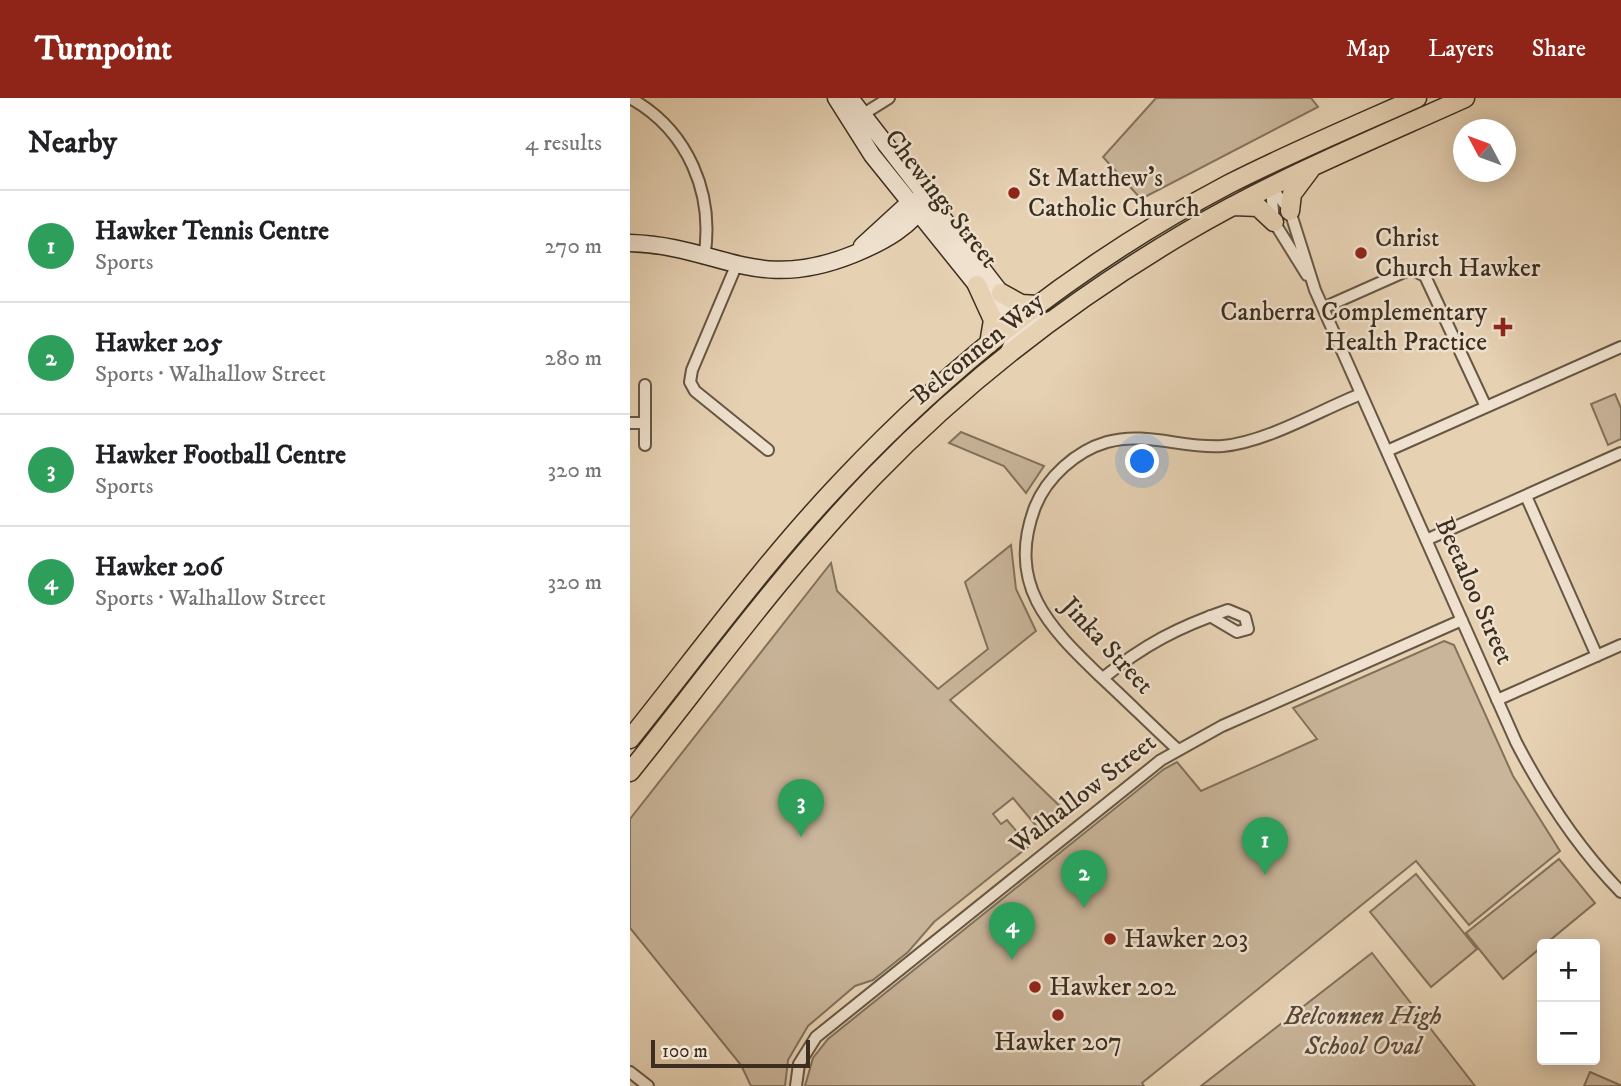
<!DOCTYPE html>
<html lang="en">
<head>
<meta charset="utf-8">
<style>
	:root { --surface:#fff; --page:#f6f6f6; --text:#202124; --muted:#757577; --line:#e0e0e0; --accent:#8f2418 }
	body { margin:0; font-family:"IM FELL DW Pica",serif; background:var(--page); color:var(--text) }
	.controls { position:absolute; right:21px; bottom:21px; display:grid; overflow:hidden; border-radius:7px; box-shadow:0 4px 18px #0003 }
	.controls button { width:63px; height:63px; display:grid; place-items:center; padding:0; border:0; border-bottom:2px solid var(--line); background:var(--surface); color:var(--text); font:35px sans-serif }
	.compass { position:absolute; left:823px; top:21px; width:63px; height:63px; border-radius:50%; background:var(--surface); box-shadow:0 4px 18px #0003; rotate:311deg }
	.scale { position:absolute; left:21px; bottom:18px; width:159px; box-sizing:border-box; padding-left:7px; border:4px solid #3b2e1f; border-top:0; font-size:19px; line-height:24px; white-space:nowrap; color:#3b2e1f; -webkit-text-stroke:5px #efe1ce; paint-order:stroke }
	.you { position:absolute; left:513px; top:364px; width:24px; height:24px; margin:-18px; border:5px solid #fff; border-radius:50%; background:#1a73e8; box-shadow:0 0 0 10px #1a73e833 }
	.badge { display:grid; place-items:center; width:46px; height:46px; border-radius:50%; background:var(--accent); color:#fff; font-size:23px; font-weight:700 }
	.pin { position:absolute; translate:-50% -58px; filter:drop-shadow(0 2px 4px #0008) }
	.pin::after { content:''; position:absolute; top:37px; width:24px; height:21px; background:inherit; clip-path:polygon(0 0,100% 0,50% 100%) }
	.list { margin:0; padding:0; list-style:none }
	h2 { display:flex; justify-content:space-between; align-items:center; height:91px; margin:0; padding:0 28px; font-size:30px }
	h2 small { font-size:23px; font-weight:400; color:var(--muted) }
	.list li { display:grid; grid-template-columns:46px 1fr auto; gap:21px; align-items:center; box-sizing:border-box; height:112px; padding:0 28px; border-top:2px solid var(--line) }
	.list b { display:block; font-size:26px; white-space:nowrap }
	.list p { margin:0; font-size:23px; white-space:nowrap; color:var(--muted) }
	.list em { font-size:23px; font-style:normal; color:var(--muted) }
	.map { position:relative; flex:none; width:991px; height:988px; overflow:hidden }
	header { display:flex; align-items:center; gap:42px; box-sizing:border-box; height:98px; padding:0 35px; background:var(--accent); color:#fff }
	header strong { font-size:33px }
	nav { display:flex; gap:38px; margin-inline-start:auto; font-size:24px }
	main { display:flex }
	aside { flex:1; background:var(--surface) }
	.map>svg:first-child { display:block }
	.green { fill:#c9b59a; stroke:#82725c; stroke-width:2 }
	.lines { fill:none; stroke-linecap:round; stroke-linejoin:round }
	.street-casing { stroke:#665744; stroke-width:14 }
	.secondary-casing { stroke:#3b2e1f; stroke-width:19 }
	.primary-casing { stroke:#3b2e1f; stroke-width:21 }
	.street { stroke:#efe1ce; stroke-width:10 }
	.secondary { stroke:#efe1ce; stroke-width:16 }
	.primary { stroke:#e6d1b3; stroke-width:18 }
	.poi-dot { fill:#8f2418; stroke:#efe1ce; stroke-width:2.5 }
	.labels { text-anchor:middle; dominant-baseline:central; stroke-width:5; stroke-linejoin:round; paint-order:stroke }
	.poi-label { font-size:26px; fill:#3b2e1f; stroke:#efe1ce; text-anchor:start }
	.street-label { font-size:26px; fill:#3b2e1f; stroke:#efe1ce }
	.park-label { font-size:26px; font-style:italic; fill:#574938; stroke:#efe1ce }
</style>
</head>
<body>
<header>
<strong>Turnpoint</strong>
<nav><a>Map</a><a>Layers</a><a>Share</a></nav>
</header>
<main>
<aside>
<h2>Nearby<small>4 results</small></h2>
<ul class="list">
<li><span class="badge" style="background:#2e9e5b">1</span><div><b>Hawker Tennis Centre</b><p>Sports</p></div><em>270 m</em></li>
<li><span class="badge" style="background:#2e9e5b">2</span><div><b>Hawker 205</b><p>Sports · Walhallow Street</p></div><em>280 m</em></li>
<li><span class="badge" style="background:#2e9e5b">3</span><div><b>Hawker Football Centre</b><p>Sports</p></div><em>320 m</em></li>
<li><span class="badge" style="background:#2e9e5b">4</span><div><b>Hawker 206</b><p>Sports · Walhallow Street</p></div><em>320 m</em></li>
</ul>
</aside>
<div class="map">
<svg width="991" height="988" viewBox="0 0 991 988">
	<rect width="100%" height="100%" fill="#e6d1b3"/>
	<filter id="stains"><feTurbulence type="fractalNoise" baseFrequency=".00286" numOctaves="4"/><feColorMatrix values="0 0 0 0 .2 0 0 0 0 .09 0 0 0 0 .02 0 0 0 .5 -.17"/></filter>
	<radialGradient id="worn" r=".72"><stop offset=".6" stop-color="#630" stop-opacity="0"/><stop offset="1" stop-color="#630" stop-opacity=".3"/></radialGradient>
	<!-- green -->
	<path class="green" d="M 526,0 L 681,0 L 688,9 L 511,101 L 473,59 Z
		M 985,296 L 991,310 L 991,341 L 978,347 L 961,306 Z
		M 331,334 L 414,368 L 396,395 L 374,368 L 319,345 Z
		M 381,447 L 386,491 L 406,533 L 320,602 L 438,716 L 413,736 L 383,700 L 363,716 L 371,726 L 377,722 L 399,748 L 304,824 L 278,854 L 243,882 L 225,888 L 178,928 L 158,962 L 155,988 L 121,988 L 111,967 L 0,830 L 0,721 L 201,465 L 207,493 L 308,591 L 358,551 L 335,484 Z
		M 814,543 L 824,547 L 883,678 L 930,753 L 839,827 L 786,763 L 512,985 L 514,988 L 175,988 L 183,960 L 198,941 L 534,671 L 547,664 L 571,693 L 687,641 L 663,610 Z
		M 929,761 L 965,805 L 873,881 L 836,835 Z
		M 786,776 L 847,851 L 801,889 L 740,814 Z
		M 742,855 L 845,988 L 571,988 Z
		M 960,974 L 990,987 L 990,988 L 954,988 Z"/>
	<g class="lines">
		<defs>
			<path id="street" d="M 0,0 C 58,32 85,96 74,160
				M 227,20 L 259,0
				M 641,89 L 660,113 L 685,192 L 886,644 C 915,700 947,749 991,794
				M 641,91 L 644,124 L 677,177
				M 106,168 L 62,272 L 60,284 L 65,293 L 138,352
				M 693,210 L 774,174 L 782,172 L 795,178 L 856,309
				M 15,287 L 15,347
				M 0,325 L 15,325
				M 757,353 L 991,249
				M 896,398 L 967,558
				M 796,442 L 991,355
				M 473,580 C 514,547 548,529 598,512 L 615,519 L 618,531 L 607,534 L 580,518
				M 867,602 L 991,547
				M 547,651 C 521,627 496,602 470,578 C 418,528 376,486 405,409 C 417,379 446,353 477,344 C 517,333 553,351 593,348 C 637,344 690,312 731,296
				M 0,974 L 18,988
				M 166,988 L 169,966 L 186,939 L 531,662 L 592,628 L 832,522"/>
			<path id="secondary" d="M 206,0 L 242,57 L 374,221 L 396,228 L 421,222
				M 220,0 L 384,212 L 384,243 L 377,258
				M 0,145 C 91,148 125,196 224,156 C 253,144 282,129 299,100
				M 232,148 L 280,104 L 290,102"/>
			<path id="primary" d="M 604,108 L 628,109 L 644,124
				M 660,113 L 662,96 L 680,72
				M 347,187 L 363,222 L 359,246
				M 371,195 L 391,206 L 408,207
				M 0,641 C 69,555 135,464 211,384 C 323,265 454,162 599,86 C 660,55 724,28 787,0
				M 0,674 C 79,575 155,470 244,378 C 336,283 444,200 558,133 C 647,81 742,42 835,0"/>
		</defs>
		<!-- street casing -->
		<use href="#street" class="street-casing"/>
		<!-- secondary casing -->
		<use href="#secondary" class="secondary-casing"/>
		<!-- primary casing -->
		<use href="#primary" class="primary-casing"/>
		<!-- street -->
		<use href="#street" class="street"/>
		<!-- secondary -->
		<use href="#secondary" class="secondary"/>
		<!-- primary -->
		<use href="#primary" class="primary"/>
	</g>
	<!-- markers -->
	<g class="poi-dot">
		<circle cx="384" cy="95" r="7"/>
		<circle cx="731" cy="155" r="7"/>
		<path d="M869.5 218.5h7v7h7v7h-7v7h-7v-7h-7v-7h7z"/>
		<circle cx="480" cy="841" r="7"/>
		<circle cx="405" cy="889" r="7"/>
		<circle cx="428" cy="917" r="7"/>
	</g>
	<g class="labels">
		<!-- poi labels -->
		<g class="poi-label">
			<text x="398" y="80">St Matthew's<tspan x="398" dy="30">Catholic Church</tspan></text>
			<text x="745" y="140">Christ<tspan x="745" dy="30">Church Hawker</tspan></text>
			<text x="857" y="214" text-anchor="end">Canberra Complementary<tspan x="857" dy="30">Health Practice</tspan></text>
			<text x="494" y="841">Hawker 203</text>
			<text x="419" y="889">Hawker 202</text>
			<text x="428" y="944" text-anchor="middle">Hawker 207</text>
		</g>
		<!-- street labels -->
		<g class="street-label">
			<text transform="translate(311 101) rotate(52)">Chewings Street</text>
			<text transform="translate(348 251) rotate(-39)">Belconnen Way</text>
			<text transform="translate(844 493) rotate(66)">Beetaloo Street</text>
			<text transform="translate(477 548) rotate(47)">Jinka Street</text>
			<text transform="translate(453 696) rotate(-38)">Walhallow Street</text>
		</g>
		<!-- park labels -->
		<g class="park-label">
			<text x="733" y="918">Belconnen High<tspan x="733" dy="30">School Oval</tspan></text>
		</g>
	</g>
	<rect width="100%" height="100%" filter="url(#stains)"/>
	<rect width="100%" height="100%" fill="url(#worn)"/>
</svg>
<div class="controls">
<button>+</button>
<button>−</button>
</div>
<svg class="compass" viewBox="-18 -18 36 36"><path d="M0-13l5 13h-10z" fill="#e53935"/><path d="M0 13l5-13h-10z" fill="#757577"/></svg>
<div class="scale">100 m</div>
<div class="you"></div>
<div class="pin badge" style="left:635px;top:777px;background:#2e9e5b">1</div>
<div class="pin badge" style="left:454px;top:810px;background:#2e9e5b">2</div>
<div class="pin badge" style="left:171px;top:739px;background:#2e9e5b">3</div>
<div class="pin badge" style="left:382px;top:862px;background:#2e9e5b">4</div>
</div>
</main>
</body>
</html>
